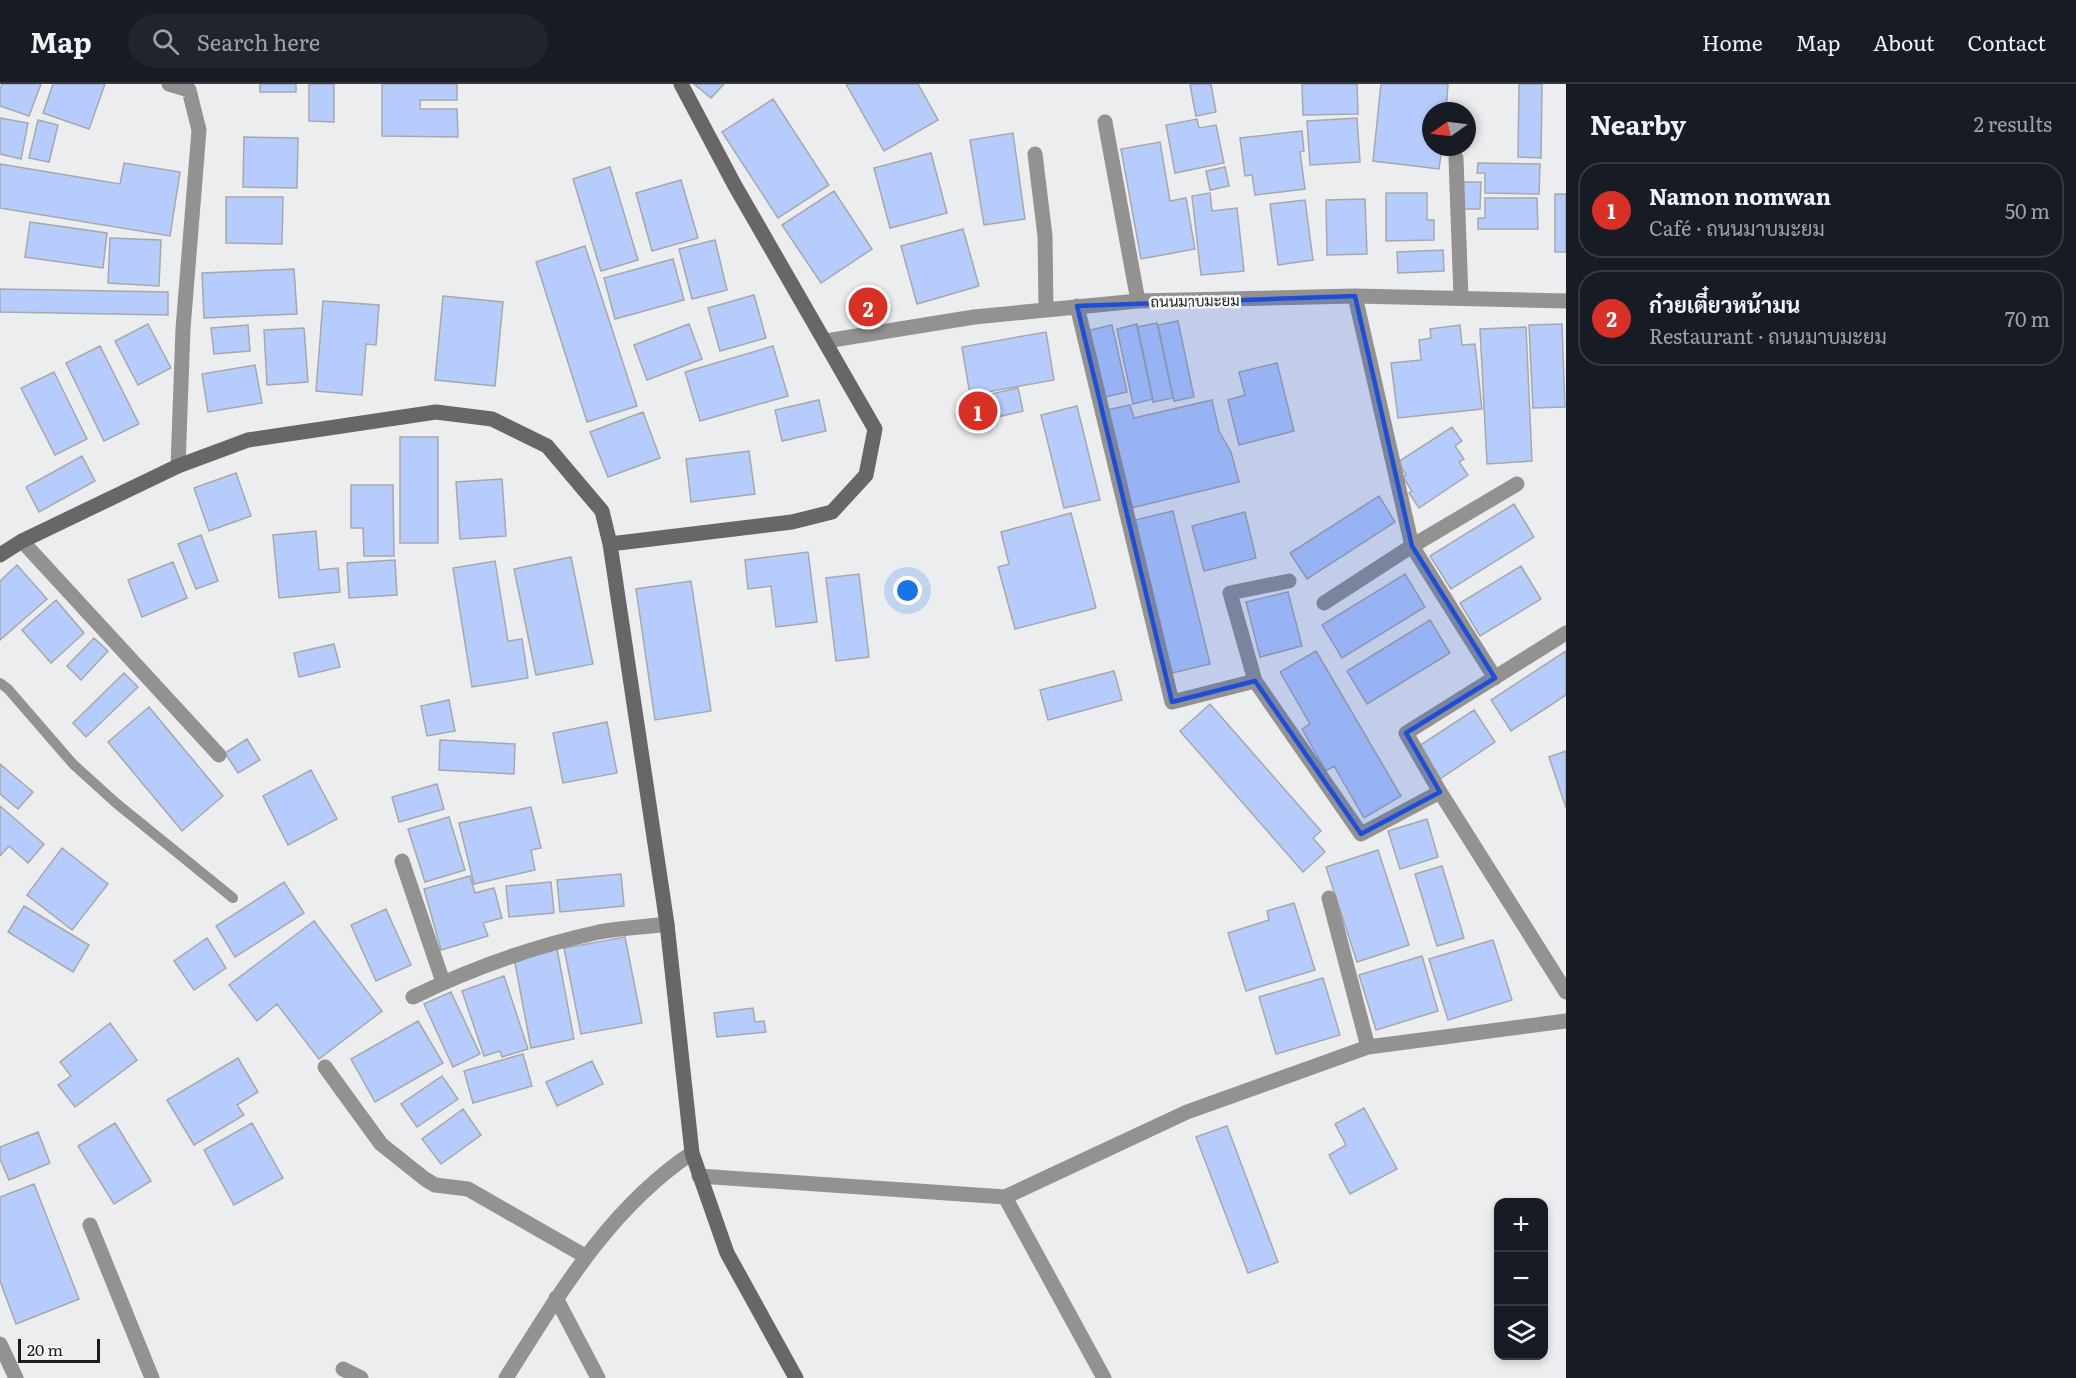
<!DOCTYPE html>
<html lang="en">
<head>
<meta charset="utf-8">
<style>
	:root { --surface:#171b24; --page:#20242c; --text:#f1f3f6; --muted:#9ea1a6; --line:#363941; --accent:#d93025 }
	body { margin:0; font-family:Literata,Sarabun,serif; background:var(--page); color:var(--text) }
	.controls { position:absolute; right:18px; bottom:18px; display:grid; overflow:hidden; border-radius:12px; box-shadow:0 3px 9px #0003 }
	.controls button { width:54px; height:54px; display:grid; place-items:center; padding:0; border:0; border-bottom:2px solid var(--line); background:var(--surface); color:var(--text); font:30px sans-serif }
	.compass { position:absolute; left:1422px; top:18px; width:54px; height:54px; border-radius:50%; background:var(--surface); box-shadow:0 3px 9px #0003; rotate:256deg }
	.scale { position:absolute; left:18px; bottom:15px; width:82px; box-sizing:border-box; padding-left:6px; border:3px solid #1b1b1c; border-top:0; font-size:16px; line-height:21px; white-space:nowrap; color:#1b1b1c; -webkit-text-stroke:4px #f9fafd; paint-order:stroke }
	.you { position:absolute; left:908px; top:507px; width:21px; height:21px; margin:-15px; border:4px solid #fff; border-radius:50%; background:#1a73e8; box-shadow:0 0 0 9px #1a73e833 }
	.badge { display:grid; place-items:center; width:39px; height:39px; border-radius:50%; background:var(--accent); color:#fff; font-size:20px; font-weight:700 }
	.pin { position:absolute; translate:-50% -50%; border:3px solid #fff; box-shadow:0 2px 6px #0006 }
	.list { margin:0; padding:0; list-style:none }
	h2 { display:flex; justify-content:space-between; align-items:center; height:78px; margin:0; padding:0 24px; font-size:26px }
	h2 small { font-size:20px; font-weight:400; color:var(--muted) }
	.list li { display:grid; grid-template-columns:39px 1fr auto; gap:18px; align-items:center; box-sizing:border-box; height:96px; margin:0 12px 12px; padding:0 12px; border:2px solid var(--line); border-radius:24px }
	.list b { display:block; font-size:22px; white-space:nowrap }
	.list p { margin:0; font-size:20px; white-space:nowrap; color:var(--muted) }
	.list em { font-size:20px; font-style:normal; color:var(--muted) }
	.icon { flex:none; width:33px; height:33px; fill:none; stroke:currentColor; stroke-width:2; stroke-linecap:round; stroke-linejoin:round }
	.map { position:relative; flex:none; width:1566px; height:1294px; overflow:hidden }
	header { display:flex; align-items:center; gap:36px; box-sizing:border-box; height:84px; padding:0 30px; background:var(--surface); border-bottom:2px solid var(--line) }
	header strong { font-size:28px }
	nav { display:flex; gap:33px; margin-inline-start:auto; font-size:21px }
	.search { width:420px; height:54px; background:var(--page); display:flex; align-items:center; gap:15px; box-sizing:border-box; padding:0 21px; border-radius:33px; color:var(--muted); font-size:22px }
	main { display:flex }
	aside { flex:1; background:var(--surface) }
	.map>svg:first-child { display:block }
	.building { fill:#b6ccfc; stroke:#a7a8aa; stroke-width:1.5 }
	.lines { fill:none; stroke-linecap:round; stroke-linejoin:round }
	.lane { stroke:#939291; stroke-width:10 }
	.street { stroke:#939291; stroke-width:15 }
	.secondary { stroke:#686666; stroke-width:15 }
	.marked { fill:#1d4ed8; fill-opacity:0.2; stroke:#1d4ed8; stroke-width:4.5; stroke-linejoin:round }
	.labels { text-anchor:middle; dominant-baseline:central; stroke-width:5; stroke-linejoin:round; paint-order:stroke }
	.street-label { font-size:15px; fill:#1b1b1c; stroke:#f9fafd }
</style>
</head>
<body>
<header>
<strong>Map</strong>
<div class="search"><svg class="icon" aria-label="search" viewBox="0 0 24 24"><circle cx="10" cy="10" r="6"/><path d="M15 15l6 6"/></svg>Search here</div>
<nav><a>Home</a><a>Map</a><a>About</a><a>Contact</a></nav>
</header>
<main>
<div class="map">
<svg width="1566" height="1294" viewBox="0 0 1566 1294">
	<rect width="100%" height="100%" fill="#ecedef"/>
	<!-- building -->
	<path class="building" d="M 2,0 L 41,0 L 29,32 L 0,22 L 0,6 Z
		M 53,0 L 105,0 L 89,45 L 43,29 Z
		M 260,0 L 296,0 L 296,8 L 260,8 Z
		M 309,0 L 334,0 L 334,38 L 309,37 Z
		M 382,0 L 457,0 L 457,16 L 420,16 L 420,25 L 457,25 L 458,53 L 382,52 Z
		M 694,0 L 724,0 L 711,14 Z
		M 846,0 L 918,0 L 938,36 L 884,67 Z
		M 1195,0 L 1211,0 L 1216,28 L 1196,32 L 1190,1 Z
		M 1302,0 L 1357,0 L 1358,30 L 1303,31 Z
		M 1381,0 L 1448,0 L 1446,27 L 1431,27 L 1431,63 L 1442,63 L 1439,85 L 1373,77 Z
		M 1519,0 L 1542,0 L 1541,74 L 1518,73 Z
		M 773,15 L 829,101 L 778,134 L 722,48 Z
		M 0,34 L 28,39 L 21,75 L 0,70 Z
		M 1357,34 L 1360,78 L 1310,81 L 1307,37 Z
		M 1197,35 L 1199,44 L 1216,41 L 1224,79 L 1175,89 L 1166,41 Z
		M 38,36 L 58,41 L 49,78 L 29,74 Z
		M 1302,47 L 1304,67 L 1300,68 L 1305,105 L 1255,111 L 1252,91 L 1245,92 L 1240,54 Z
		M 1013,49 L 1025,135 L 984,141 L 970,56 Z
		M 244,53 L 298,54 L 297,104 L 243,103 Z
		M 1160,58 L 1170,117 L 1186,114 L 1195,165 L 1141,175 L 1121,65 Z
		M 931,69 L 947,129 L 890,144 L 874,84 Z
		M 124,79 L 180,88 L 170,152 L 0,124 L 0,80 L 120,100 Z
		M 1478,79 L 1540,80 L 1539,110 L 1485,109 L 1485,89 L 1477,89 Z
		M 610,83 L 638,176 L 601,187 L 573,95 Z
		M 1225,83 L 1229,102 L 1210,106 L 1206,87 Z
		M 681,96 L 698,154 L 652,167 L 636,109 Z
		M 1463,98 L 1481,98 L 1480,125 L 1463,125 Z
		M 834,107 L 872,165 L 821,199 L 782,141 Z
		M 1210,109 L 1212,127 L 1237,124 L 1244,187 L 1201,191 L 1192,112 Z
		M 1386,109 L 1427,109 L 1427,136 L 1434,136 L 1434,156 L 1386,157 Z
		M 1555,110 L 1566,110 L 1566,168 L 1555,168 Z
		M 226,113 L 283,113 L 282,160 L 226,159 Z
		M 1485,114 L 1537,114 L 1538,145 L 1478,145 L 1478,134 L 1485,134 Z
		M 1365,115 L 1367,170 L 1327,171 L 1326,116 Z
		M 1305,116 L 1313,176 L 1278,181 L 1270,120 Z
		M 30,138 L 107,149 L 103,184 L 25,173 Z
		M 963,145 L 979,202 L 917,220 L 901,162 Z
		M 110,154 L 161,156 L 159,202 L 108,199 Z
		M 715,156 L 727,206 L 692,215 L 679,165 Z
		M 585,162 L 637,322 L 587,338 L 536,178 Z
		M 1443,166 L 1444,187 L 1398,189 L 1397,168 Z
		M 673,175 L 684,216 L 615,235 L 604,194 Z
		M 294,185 L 297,230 L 204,234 L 202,189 Z
		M 0,205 L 168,208 L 168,231 L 0,228 Z
		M 754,211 L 766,254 L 720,267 L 708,224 Z
		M 443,212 L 503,218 L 495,302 L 435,296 Z
		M 323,217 L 379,221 L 376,261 L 366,260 L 362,311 L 316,307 Z
		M 1178,237 L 1194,313 L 1174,317 L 1158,241 Z
		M 1157,239 L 1173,314 L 1153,318 L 1137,243 Z
		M 148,240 L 171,284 L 138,301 L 115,257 Z
		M 689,240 L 702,275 L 647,296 L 634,261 Z
		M 1137,240 L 1153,315 L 1133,320 L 1117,245 Z
		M 1562,240 L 1565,323 L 1533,324 L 1529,241 Z
		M 248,241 L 250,267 L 214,270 L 211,244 Z
		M 1112,241 L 1127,308 L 1101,314 L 1086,247 Z
		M 1460,241 L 1462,261 L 1475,260 L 1482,325 L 1398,334 L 1391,279 L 1421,276 L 1419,256 L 1431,254 L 1430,245 Z
		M 1526,243 L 1532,377 L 1487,380 L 1480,245 Z
		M 304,244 L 308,298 L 267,301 L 264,246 Z
		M 1046,248 L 1054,296 L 970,311 L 962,263 Z
		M 100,262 L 139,340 L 104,357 L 66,279 Z
		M 773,262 L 788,312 L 700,337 L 685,288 Z
		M 1277,279 L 1294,347 L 1239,361 L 1228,316 L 1245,311 L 1239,288 Z
		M 255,281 L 262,319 L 208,328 L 202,290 Z
		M 54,288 L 87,355 L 55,371 L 21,304 Z
		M 1018,304 L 1023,327 L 993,334 L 987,311 Z
		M 819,316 L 826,347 L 782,357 L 775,326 Z
		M 1212,316 L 1219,347 L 1231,368 L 1239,398 L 1131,424 L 1107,326 L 1130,321 L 1134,334 Z
		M 1077,322 L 1100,416 L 1064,424 L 1041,331 Z
		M 643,328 L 660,374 L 608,393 L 590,348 Z
		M 1452,343 L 1462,357 L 1455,362 L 1464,375 L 1459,378 L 1468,391 L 1419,424 L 1409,409 L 1412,407 L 1403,393 L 1406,391 L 1398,378 Z
		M 400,353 L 438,353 L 438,459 L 400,459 Z
		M 749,367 L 755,410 L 691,418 L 686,375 Z
		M 82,372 L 95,397 L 39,428 L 26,403 Z
		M 236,389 L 251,432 L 209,447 L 194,404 Z
		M 502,395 L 506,452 L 460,455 L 456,398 Z
		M 351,401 L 393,401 L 394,472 L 364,472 L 363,444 L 351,444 Z
		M 1379,412 L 1395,438 L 1307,495 L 1290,469 Z
		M 1514,420 L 1534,453 L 1451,505 L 1430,472 Z
		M 1173,427 L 1210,580 L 1172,589 L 1135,436 Z
		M 1245,428 L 1256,474 L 1204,487 L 1192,442 Z
		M 1071,429 L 1096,524 L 1015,545 L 998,483 L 1009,480 L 1001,448 Z
		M 316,447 L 319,486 L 338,484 L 340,508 L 279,514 L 273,451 Z
		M 201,451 L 218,497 L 196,505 L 178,460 Z
		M 808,468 L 817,538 L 776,543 L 771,502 L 748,505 L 745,476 Z
		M 571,473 L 593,580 L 536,591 L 514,485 Z
		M 395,476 L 397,511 L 349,514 L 347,479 Z
		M 495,477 L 508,557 L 522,555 L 528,594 L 472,603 L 453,484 Z
		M 173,478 L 187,514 L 142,533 L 128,496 Z
		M 17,481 L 47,515 L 0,556 L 0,497 Z
		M 1521,482 L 1541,515 L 1480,552 L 1460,519 Z
		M 859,490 L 869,573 L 836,577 L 826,494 Z
		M 1405,490 L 1425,523 L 1342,574 L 1322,541 Z
		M 691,497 L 711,627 L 655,636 L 636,505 Z
		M 1288,508 L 1302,562 L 1260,573 L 1246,518 Z
		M 56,516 L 84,549 L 51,579 L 22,546 Z
		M 1430,536 L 1450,569 L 1367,620 L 1347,587 Z
		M 94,554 L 108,567 L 81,596 L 67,582 Z
		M 334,560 L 340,583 L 299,593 L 294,569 Z
		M 1316,567 L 1401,712 L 1364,734 L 1334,682 L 1326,687 L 1302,645 L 1310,640 L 1280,588 Z
		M 1566,567 L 1566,611 L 1511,647 L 1491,616 Z
		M 1114,587 L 1122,616 L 1048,636 L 1040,606 Z
		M 124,589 L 138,603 L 86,653 L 73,639 Z
		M 449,616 L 455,647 L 427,652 L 421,622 Z
		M 1210,620 L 1321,747 L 1313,754 L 1325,768 L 1303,788 L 1180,647 Z
		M 149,623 L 223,712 L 182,747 L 108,658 Z
		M 1474,626 L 1495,658 L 1437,697 L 1416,664 Z
		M 607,638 L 617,689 L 563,699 L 553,649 Z
		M 247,655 L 260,676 L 238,689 L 225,669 Z
		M 440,656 L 515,660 L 514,690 L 439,686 Z
		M 1566,667 L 1566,724 L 1549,673 Z
		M 0,680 L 33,708 L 18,725 L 0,710 Z
		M 311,686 L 337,735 L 288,761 L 263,712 Z
		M 437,700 L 444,725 L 399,738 L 392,713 Z
		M 0,722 L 44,760 L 28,779 L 9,762 L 0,772 Z
		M 531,723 L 541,764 L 531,766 L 535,786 L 474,800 L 459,739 Z
		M 449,733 L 465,786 L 425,798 L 408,745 Z
		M 1427,735 L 1438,773 L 1400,785 L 1388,747 Z
		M 62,764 L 108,800 L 72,846 L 27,811 Z
		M 1378,766 L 1409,861 L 1357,878 L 1326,783 Z
		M 1442,782 L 1464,854 L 1437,862 L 1415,790 Z
		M 621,790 L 624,822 L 560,828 L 557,796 Z
		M 470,792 L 475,809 L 494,804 L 502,834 L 483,839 L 488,852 L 441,866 L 424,805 Z
		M 284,798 L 304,829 L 235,873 L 216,842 Z
		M 551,798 L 554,829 L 509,833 L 506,802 Z
		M 1294,819 L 1315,886 L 1246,907 L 1228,849 L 1269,836 L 1267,827 Z
		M 24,822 L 89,861 L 73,888 L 8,848 Z
		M 386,825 L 411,881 L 376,897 L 351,841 Z
		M 314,837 L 382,927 L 319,975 L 277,920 L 257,937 L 229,901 Z
		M 625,853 L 642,939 L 581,950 L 564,864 Z
		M 207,854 L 226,884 L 194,906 L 174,877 Z
		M 1493,856 L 1512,916 L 1448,936 L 1429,875 Z
		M 557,865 L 574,955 L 531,964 L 514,874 Z
		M 1422,872 L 1438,927 L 1376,946 L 1359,891 Z
		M 504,892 L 528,965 L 502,973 L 500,967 L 484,972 L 462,907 Z
		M 1323,894 L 1340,951 L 1276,970 L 1259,913 Z
		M 451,908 L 480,970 L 453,983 L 424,920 Z
		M 753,924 L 755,938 L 764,937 L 766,948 L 717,953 L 714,929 Z
		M 418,937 L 443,979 L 375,1018 L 351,975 Z
		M 110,939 L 137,976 L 75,1023 L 58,1001 L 71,992 L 60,978 Z
		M 523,970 L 532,1002 L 473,1019 L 464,987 Z
		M 238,974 L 258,1008 L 237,1021 L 244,1031 L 194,1061 L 167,1016 Z
		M 592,977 L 603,1000 L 557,1022 L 546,998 Z
		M 442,992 L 458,1015 L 417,1043 L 401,1020 Z
		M 1364,1024 L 1397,1085 L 1350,1110 L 1329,1071 L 1346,1061 L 1335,1040 Z
		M 463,1025 L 481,1051 L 441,1080 L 422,1055 Z
		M 115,1039 L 151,1097 L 114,1120 L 78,1062 Z
		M 252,1039 L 283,1094 L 234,1121 L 204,1066 Z
		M 1227,1042 L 1278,1178 L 1248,1189 L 1196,1053 Z
		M 38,1048 L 50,1079 L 9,1096 L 0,1075 L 0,1063 Z
		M 34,1100 L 79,1215 L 16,1240 L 0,1197 L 0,1113 Z"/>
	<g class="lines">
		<!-- lane -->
		<path class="lane" d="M 0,599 L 8,605 L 73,680 L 116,719 L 233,814"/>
		<!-- street -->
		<path class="street" d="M 169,0 L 189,6 L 199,46 L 183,245 L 178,382
			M 1105,38 L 1138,217
			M 1035,70 L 1045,152 L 1046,226
			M 1456,74 L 1461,214
			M 1355,212 L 1412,462 L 1495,594
			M 1077,222 L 1172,618 L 1255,597 L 1361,750 L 1440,708
			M 826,257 L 974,233 L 1138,217 L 1355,212 L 1566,217
			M 22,457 L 219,671
			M 1324,519 L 1412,462 L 1517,400
			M 1566,549 L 1406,649 L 1440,708 L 1566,908
			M 1255,597 L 1230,509 L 1289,497
			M 402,777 L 443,898
			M 1329,814 L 1368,963
			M 413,913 C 472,884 535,862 599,848 C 621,844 645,843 667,840
			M 325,983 L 381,1060 L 425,1095 L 435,1101 L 468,1105 L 585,1172
			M 699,1092 L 1005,1113 L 1187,1028 L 1368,963 L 1566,937
			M 1005,1113 L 1104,1294
			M 90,1141 L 152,1294
			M 556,1214 L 598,1294
			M 0,1260 L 16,1294
			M 343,1285 L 361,1294
			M 506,1294 C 558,1212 609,1124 692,1069"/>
		<!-- secondary -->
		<path class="secondary" d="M 610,460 L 792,438 L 832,428 L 866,391 L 875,345 L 734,100 L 681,0
			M 0,471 L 22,457 L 178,382 L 248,356 L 436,328 L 492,335 L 547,362 L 602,427 L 610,460 L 667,840 L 692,1069 L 727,1169 L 796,1294"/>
	</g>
	<!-- marked area -->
	<path class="marked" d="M 1355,212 L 1412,462 L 1495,594 L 1406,649 L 1440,708 L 1361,750 L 1255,597 L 1172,618 L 1077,222 Z"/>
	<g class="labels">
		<!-- street labels -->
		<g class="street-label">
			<text transform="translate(1195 216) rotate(-1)">ถนนมาบมะยม</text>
		</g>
	</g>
</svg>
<div class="controls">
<button>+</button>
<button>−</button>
<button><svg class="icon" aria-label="layers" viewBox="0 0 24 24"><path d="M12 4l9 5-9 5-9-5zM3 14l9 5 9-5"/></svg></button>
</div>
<svg class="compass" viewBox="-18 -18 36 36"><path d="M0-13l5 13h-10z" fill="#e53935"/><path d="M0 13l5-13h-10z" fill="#9ea1a6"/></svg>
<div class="scale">20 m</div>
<div class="you"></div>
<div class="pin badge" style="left:978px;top:327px">1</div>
<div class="pin badge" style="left:868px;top:223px">2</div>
</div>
<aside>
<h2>Nearby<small>2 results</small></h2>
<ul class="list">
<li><span class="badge">1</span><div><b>Namon nomwan</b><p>Café · ถนนมาบมะยม</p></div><em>50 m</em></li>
<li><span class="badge">2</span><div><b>ก๋วยเตี๋ยวหน้ามน</b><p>Restaurant · ถนนมาบมะยม</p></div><em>70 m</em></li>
</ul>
</aside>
</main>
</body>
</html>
